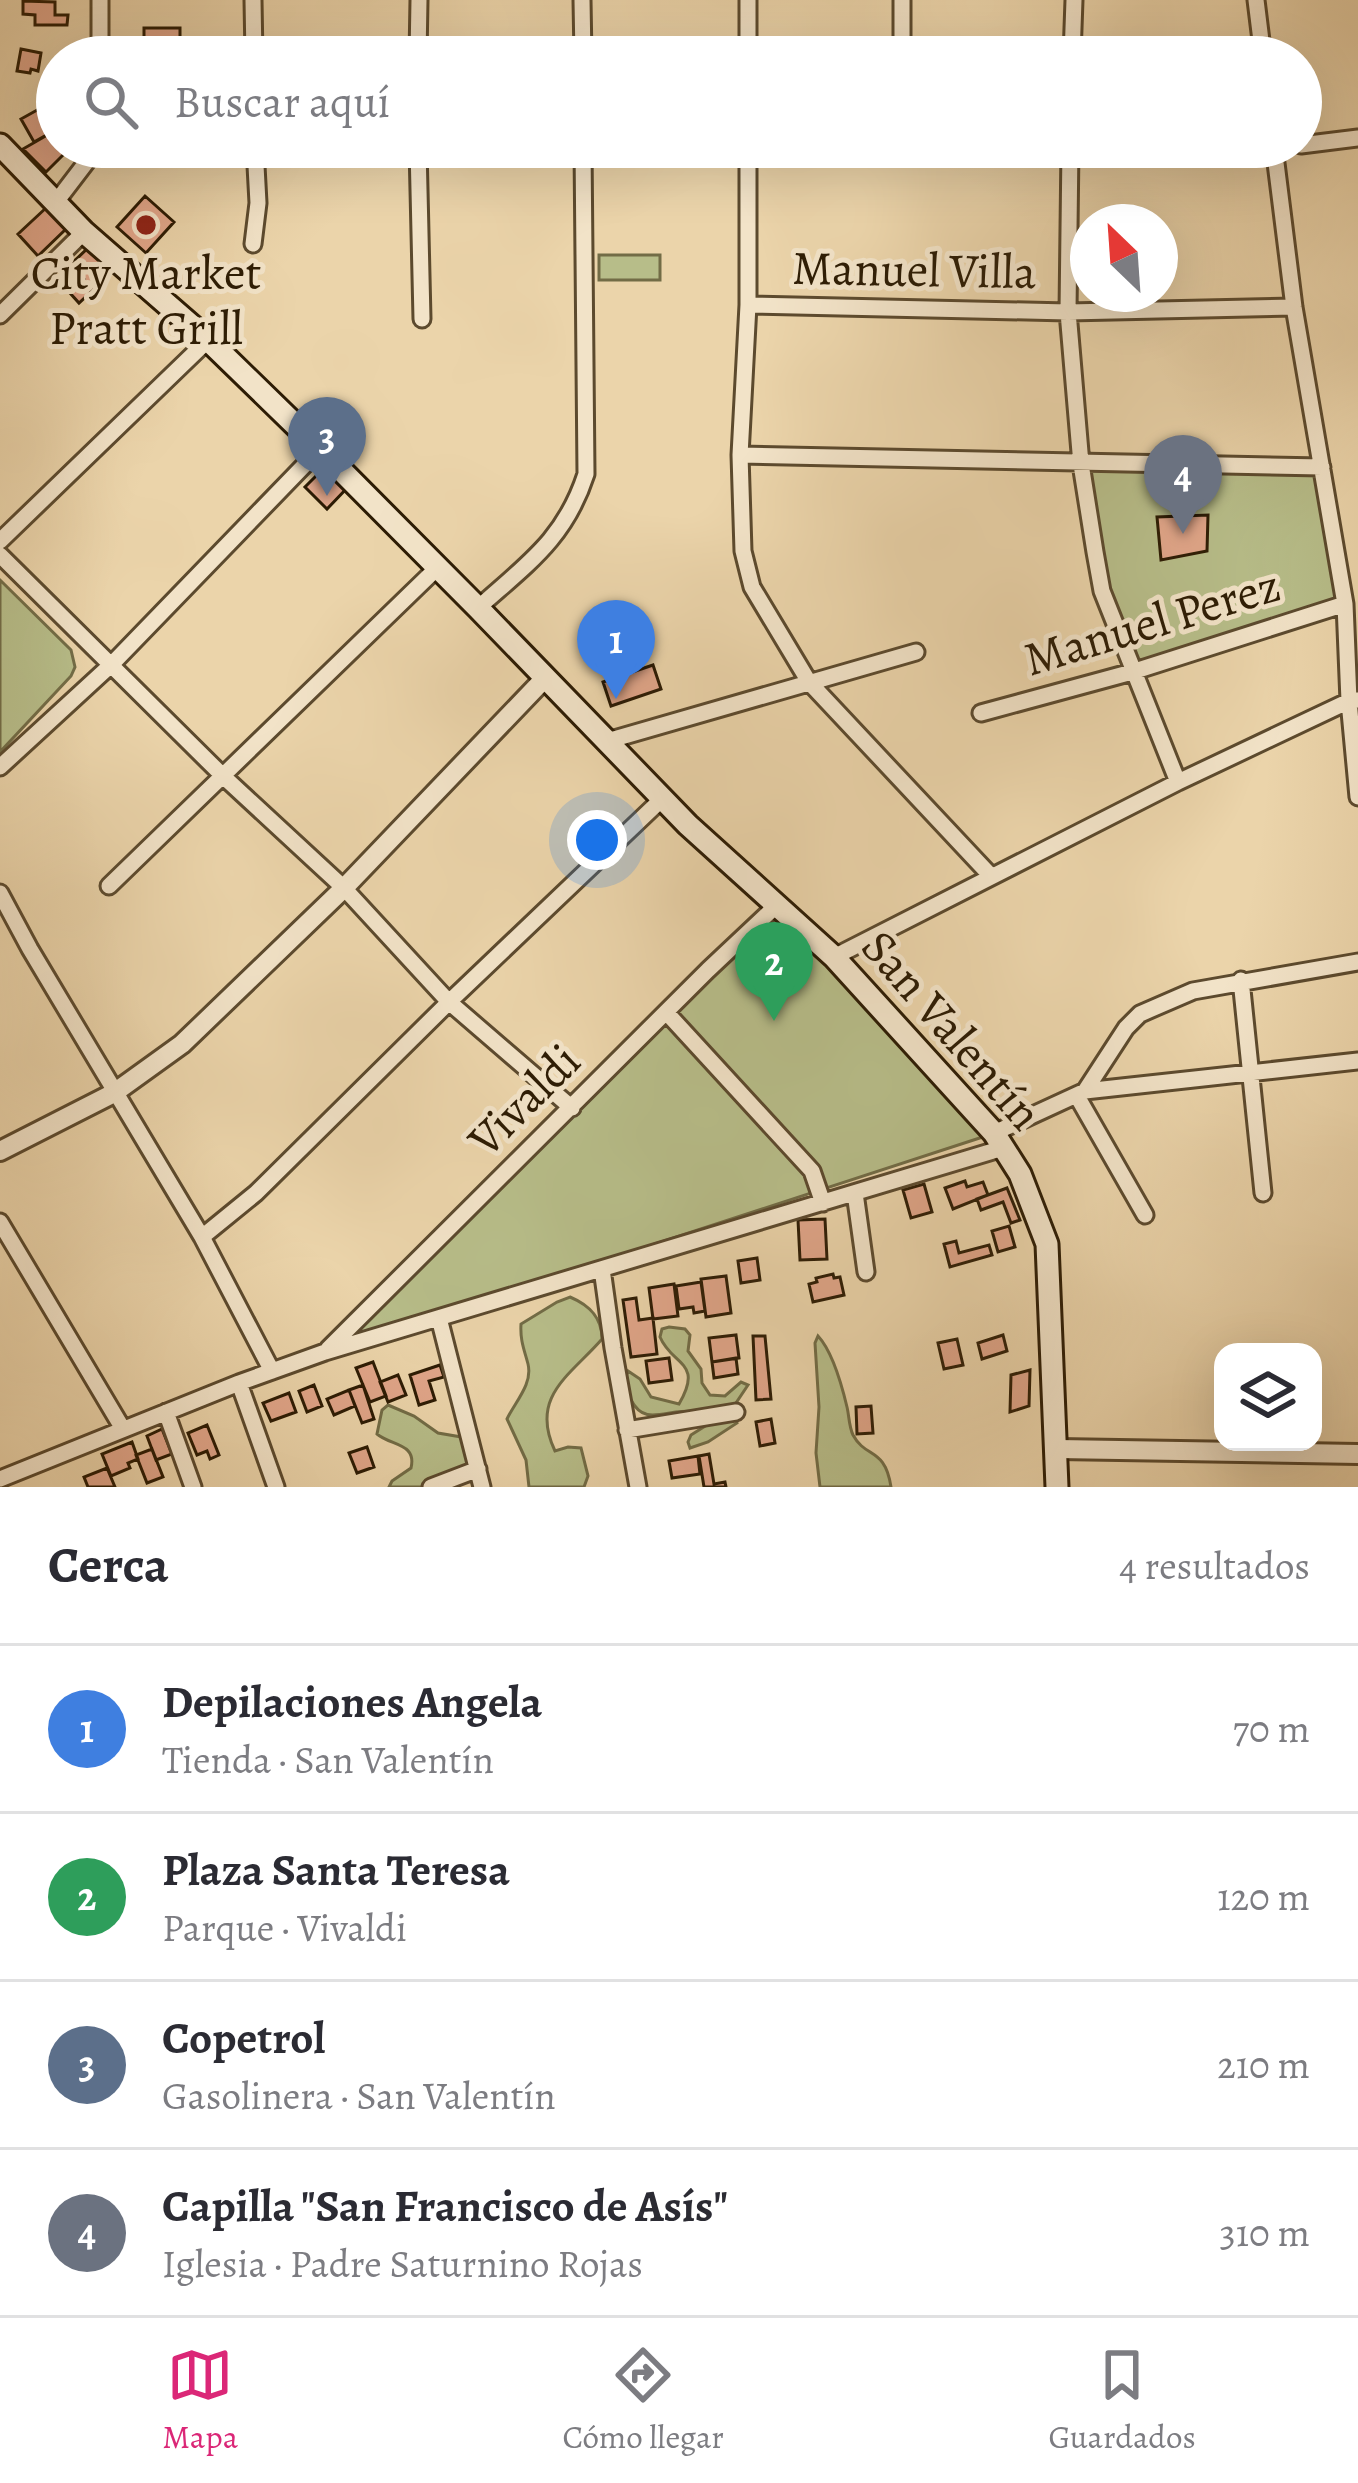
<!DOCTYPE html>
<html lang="es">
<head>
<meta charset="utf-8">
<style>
	:root { --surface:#fff; --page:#f7f7f7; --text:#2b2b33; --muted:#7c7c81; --line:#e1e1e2; --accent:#db2777 }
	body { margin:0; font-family:Alegreya,serif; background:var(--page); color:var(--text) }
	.controls { position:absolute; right:36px; bottom:36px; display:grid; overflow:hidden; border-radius:24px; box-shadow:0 12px 48px #0002 }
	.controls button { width:108px; height:108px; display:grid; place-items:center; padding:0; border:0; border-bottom:3px solid var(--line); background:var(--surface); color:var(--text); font:60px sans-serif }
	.compass { position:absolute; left:1070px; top:204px; width:108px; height:108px; border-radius:50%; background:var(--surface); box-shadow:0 12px 48px #0002; rotate:335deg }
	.you { position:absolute; left:597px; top:840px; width:42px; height:42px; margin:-30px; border:9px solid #fff; border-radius:50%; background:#1a73e8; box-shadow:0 0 0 18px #1a73e833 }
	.badge { display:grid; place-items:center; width:78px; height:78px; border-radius:50%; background:var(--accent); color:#fff; font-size:39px; font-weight:700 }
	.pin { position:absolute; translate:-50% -99px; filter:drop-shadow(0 3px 6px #0008) }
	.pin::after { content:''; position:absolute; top:63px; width:42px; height:36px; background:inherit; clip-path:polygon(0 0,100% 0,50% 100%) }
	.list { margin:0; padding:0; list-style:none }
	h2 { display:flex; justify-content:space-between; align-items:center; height:156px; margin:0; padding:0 48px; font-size:51px }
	h2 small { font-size:39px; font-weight:400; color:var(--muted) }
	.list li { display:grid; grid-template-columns:78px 1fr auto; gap:36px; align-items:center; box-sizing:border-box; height:168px; padding:0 48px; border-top:3px solid var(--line) }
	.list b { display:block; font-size:45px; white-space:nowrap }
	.list p { margin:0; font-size:39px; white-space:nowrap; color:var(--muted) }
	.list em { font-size:39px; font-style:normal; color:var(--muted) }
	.icon { flex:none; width:66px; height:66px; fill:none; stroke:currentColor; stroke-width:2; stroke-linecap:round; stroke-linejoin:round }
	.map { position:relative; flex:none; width:1358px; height:1487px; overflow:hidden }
	.search { position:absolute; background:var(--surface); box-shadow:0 12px 48px #0002; left:36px; right:36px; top:36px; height:132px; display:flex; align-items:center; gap:30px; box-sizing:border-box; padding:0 42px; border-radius:66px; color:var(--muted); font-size:45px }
	.sheet { height:828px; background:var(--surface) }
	nav { display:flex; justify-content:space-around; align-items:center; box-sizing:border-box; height:168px; border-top:3px solid var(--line); background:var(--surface); font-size:33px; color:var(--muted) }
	nav a { display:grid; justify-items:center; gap:6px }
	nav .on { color:var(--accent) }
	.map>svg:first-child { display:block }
	.green { fill:#b7bd89; stroke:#726c46; stroke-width:3 }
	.building { fill:#e1a68a; stroke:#2d1c04; stroke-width:3 }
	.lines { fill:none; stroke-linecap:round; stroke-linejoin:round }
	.minor-casing { stroke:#5c4a2e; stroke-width:21 }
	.tertiary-casing { stroke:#5c4a2e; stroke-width:24 }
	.secondary-casing { stroke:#2d1c04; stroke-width:27 }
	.minor { stroke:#f2e3c8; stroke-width:15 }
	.tertiary { stroke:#f2e3c8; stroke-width:18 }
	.secondary { stroke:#f2e3c8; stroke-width:21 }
	.poi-dot { fill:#8f2418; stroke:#f2e3c8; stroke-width:4.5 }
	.labels { text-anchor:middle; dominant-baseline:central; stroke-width:10; stroke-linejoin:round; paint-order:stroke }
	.street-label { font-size:48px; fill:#2d1c04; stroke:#f2e3c8 }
	.poi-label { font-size:48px; fill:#2d1c04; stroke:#f2e3c8 }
</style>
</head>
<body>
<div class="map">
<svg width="1358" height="1487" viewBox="0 0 1358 1487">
	<rect width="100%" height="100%" fill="#ebd4aa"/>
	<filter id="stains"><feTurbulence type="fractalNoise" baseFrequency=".00167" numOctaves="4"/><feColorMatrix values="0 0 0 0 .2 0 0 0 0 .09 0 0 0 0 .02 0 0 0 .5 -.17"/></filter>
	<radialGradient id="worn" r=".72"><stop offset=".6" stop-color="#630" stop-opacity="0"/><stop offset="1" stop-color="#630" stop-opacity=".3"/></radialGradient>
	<!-- green -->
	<path class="green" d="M 1257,46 L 1259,57 L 1073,57 L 1073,49 Z
		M 599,255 L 660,255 L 660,280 L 599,280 Z
		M 1083,464 L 1322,467 L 1345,604 L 1138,668 L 1116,617 Z
		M 0,580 L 71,650 L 75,667 L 71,676 L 0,752 Z
		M 774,909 L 995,1133 L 342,1346 Z
		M 570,1297 C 589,1305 602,1317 602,1339 C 571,1375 529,1396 555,1451 L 568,1447 L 581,1448 L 588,1476 L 584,1487 L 529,1487 L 526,1460 L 507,1419 C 515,1402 533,1384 528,1364 C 524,1349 520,1340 521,1324 L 557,1302 Z
		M 669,1327 L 685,1329 L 690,1335 L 688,1351 L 701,1369 L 702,1383 L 710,1395 L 725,1396 L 741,1382 L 748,1385 L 732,1409 L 737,1423 L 708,1442 L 690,1448 L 688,1442 L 691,1435 L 710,1423 L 708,1411 C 697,1411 686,1411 676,1412 C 656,1415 642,1421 631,1400 C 624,1389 623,1382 628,1371 L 640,1379 L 651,1397 L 679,1404 C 704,1361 672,1366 660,1337 L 662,1329 Z
		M 818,1336 C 832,1351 842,1386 847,1407 C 849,1415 849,1427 853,1435 C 866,1459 885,1447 891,1487 L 820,1487 L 816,1453 L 819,1407 L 815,1343 Z
		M 388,1405 L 414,1416 L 438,1433 L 473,1439 L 479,1443 L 481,1450 L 474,1464 L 435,1487 L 389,1487 L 392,1481 L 411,1468 C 417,1443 391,1446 377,1434 L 382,1410 Z"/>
	<!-- building -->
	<path class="building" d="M 23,1 L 55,2 L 55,15 L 68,15 L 67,25 L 35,25 L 35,15 L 23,14 Z
		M 144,28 L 180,28 L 180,41 L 144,41 Z
		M 21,49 L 41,53 L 38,71 L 31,69 L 30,73 L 17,71 Z
		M 57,99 L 57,129 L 34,142 L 21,119 Z
		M 49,134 L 57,142 L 57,147 L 61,147 L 66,152 L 46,172 L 23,149 Z
		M 145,196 L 174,222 L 146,253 L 117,227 Z
		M 47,207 L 67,228 L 38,256 L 18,234 Z
		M 88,248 L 111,273 L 79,303 L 70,293 L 84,279 L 70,265 Z
		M 326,466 L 348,487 L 327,509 L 305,487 Z
		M 1208,515 L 1207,551 L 1161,560 L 1157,517 Z
		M 653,665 L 661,689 L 611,706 L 603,682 Z
		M 965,1181 L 967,1187 L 983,1182 L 988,1195 L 953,1209 L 945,1188 Z
		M 924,1184 L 932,1212 L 911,1218 L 903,1190 Z
		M 1007,1188 L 1020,1220 L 1011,1223 L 1003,1202 L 981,1210 L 977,1199 Z
		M 825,1219 L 827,1259 L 800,1260 L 798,1220 Z
		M 1009,1226 L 1015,1247 L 998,1252 L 992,1231 Z
		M 956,1241 L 959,1253 L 989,1245 L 992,1255 L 950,1267 L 944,1244 Z
		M 757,1258 L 760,1280 L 741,1283 L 738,1261 Z
		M 833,1274 L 834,1278 L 840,1277 L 844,1295 L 813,1302 L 809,1284 L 817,1282 L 816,1278 Z
		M 726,1276 L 731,1313 L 706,1317 L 701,1279 Z
		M 701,1282 L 705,1311 L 694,1313 L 693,1307 L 679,1309 L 676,1286 Z
		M 674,1284 L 678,1316 L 653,1319 L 649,1288 Z
		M 636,1298 L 639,1320 L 653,1318 L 657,1354 L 631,1357 L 623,1300 Z
		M 736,1335 L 739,1358 L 712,1362 L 709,1338 Z
		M 1003,1335 L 1007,1351 L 982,1359 L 978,1343 Z
		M 753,1336 L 765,1336 L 771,1399 L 756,1400 Z
		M 957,1339 L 963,1365 L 944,1369 L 938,1343 Z
		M 669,1358 L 672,1380 L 649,1383 L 646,1361 Z
		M 736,1358 L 738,1374 L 714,1378 L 712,1362 Z
		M 373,1362 L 386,1396 L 370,1402 L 356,1368 Z
		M 440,1365 L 444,1377 L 429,1381 L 435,1400 L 419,1405 L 410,1375 Z
		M 1030,1370 L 1029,1406 L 1010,1412 L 1011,1375 Z
		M 398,1375 L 406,1395 L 388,1402 L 380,1382 Z
		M 314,1385 L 322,1406 L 307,1412 L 299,1391 Z
		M 363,1385 L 374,1419 L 362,1423 L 349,1390 Z
		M 349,1390 L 355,1406 L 334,1415 L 327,1399 Z
		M 289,1393 L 296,1412 L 271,1421 L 263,1403 Z
		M 871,1406 L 873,1433 L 857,1434 L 856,1407 Z
		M 771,1419 L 775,1443 L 760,1446 L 756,1422 Z
		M 207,1425 L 219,1455 L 210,1459 L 207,1451 L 197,1455 L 188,1433 Z
		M 162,1429 L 172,1454 L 156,1460 L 147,1436 Z
		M 132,1442 L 138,1459 L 128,1463 L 130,1468 L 111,1476 L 102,1454 Z
		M 367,1447 L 374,1467 L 357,1473 L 349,1453 Z
		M 152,1449 L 163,1477 L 147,1483 L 136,1455 Z
		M 709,1454 L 714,1484 L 725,1482 L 726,1487 L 704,1487 L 699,1456 Z
		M 698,1456 L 700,1474 L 672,1478 L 669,1461 Z
		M 107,1468 L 115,1487 L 88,1487 L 84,1477 Z"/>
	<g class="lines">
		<defs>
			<path id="minor" d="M 253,0 L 254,57
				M 582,0 L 583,57
				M 1256,0 L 1263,57
				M 100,57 L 100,0
				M 418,57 L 419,0
				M 748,57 L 748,0
				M 902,57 L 902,0
				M 1072,57 L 1074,0
				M 1301,145 L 1358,138
				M 418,147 L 422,319
				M 676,147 L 872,147
				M 748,147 L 748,305 L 740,455 L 743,551 L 752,587 L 809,682 L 990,875
				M 916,147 L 1040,149 L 1069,153 L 1285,147
				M 1070,147 L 1068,312 L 1081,464 L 1095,552 L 1102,591 L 1178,782
				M 1274,147 L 1294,307 L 1345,604 L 1349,701 L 1358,797
				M 98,150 L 225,147
				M 56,202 L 98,147
				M 253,244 L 258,203 L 255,147
				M 748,305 L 1068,312 L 1294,307
				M 0,315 L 84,232
				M 740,455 L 1322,467
				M 0,541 L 208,340
				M 0,555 L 224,777 L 344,888 L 449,1002 L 572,1108
				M 478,608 C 527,564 565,539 586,474 L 583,147
				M 981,713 L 1132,672 L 1345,604
				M 607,741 L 916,652
				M 0,767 L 112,664 L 320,449
				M 109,886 L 437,568
				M 0,893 L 30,949 L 202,1237 L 272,1371
				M 834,957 L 1178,782 L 1349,701 L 1358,700
				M 1241,980 L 1263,1193
				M 666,1012 L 812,1171 L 823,1203
				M 1085,1091 L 1358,1061
				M 1077,1096 L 1145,1215
				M 994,1133 L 1085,1091 L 1126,1028 L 1140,1014 L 1193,991 L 1358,962
				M 855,1193 L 866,1272
				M 0,1222 L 123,1429
				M 202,1237 L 256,1193 L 449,1002 L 663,798
				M 602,1269 L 613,1348 L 638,1487
				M 439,1318 L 482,1487
				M 328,1349 L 708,970 L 778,904
				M 239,1383 L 276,1487
				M 166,1412 L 193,1487
				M 627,1430 L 736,1412
				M 0,1479 L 239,1383 L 325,1352 L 1003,1148
				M 431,1487 L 478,1469"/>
			<path id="tertiary" d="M 0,1151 L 114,1093 L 182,1044 L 344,888 L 545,678
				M 1058,1449 L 1358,1454"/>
			<path id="secondary" d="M 0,145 L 84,232 L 208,340 L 320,449 L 478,608 L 688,825 L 834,957 L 994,1133 L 1020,1174 L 1047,1244 L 1057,1487"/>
		</defs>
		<!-- minor casing -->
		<use href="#minor" class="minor-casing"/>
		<!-- tertiary casing -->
		<use href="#tertiary" class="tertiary-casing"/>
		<!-- secondary casing -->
		<use href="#secondary" class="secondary-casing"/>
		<!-- minor -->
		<use href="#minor" class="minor"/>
		<!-- tertiary -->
		<use href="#tertiary" class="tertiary"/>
		<!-- secondary -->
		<use href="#secondary" class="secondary"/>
	</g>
	<!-- markers -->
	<circle class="poi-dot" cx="146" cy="225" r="12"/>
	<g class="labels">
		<!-- street labels -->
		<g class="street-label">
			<text transform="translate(914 270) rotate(1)">Manuel Villa</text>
			<text transform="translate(1152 622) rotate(-17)">Manuel Perez</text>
			<text transform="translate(952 1030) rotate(49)">San Valentín</text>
			<text transform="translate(524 1100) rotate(-45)">Vivaldi</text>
		</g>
		<!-- poi labels -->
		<g class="poi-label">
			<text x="146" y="273">City Market<tspan x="146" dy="55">Pratt Grill</tspan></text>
		</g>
	</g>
	<rect width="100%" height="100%" filter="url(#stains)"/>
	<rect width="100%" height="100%" fill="url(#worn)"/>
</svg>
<div class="controls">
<button><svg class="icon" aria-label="layers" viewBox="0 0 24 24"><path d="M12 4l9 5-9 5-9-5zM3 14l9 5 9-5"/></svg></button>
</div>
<svg class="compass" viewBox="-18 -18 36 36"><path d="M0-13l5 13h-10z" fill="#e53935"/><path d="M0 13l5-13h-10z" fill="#7c7c81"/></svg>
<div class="you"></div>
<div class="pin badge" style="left:616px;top:699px;background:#3f7fe0">1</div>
<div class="pin badge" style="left:774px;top:1021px;background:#2e9e5b">2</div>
<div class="pin badge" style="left:327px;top:496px;background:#5c6f8a">3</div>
<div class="pin badge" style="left:1183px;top:534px;background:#6b7280">4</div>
<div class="search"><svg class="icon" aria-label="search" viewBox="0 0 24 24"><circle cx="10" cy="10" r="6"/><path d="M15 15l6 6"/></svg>Buscar aquí</div>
</div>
<section class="sheet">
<h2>Cerca<small>4 resultados</small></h2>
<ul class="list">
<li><span class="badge" style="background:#3f7fe0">1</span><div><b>Depilaciones Angela</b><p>Tienda · San Valentín</p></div><em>70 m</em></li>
<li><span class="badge" style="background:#2e9e5b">2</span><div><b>Plaza Santa Teresa</b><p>Parque · Vivaldi</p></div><em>120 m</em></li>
<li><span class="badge" style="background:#5c6f8a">3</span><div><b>Copetrol</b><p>Gasolinera · San Valentín</p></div><em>210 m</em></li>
<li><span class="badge" style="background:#6b7280">4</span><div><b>Capilla &quot;San Francisco de Asís&quot;</b><p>Iglesia · Padre Saturnino Rojas</p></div><em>310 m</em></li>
</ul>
</section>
<nav>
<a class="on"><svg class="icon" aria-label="map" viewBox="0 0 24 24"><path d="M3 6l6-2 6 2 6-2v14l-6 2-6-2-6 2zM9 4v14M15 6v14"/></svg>Mapa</a>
<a><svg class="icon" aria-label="directions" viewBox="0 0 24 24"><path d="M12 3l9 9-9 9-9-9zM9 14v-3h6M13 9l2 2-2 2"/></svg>Cómo llegar</a>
<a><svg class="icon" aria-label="saved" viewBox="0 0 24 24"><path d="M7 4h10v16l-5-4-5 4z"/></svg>Guardados</a>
</nav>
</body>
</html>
